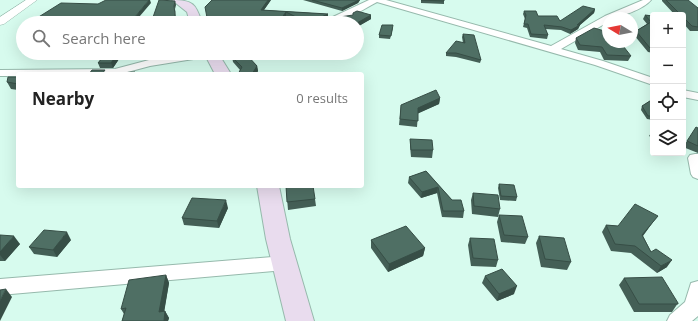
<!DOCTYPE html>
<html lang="en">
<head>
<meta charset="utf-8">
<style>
	:root { --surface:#fff; --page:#f6f6f6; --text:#222; --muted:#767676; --line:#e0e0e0 }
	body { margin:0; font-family:"Open Sans",sans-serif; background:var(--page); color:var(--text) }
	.controls { position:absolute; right:12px; top:12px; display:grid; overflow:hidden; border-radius:4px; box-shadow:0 4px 16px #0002 }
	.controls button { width:36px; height:36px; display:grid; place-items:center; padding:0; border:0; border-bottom:1px solid var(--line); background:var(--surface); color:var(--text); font:20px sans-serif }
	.compass { position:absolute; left:602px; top:12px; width:36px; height:36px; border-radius:50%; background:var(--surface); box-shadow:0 4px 16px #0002; rotate:280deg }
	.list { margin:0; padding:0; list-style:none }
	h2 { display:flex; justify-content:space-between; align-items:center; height:52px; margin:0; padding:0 16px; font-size:17px }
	h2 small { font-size:13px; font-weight:400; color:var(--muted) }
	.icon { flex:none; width:22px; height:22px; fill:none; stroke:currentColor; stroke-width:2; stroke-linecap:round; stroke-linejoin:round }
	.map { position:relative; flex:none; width:698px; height:321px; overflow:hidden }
	.search { position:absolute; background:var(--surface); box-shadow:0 4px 16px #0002; left:16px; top:16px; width:348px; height:44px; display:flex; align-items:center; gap:10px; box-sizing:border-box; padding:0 14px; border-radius:22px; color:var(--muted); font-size:15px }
	.panel { position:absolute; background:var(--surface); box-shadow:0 4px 16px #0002; left:16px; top:72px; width:348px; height:116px; border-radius:4px }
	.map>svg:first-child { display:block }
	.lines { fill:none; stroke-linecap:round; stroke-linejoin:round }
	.minor-casing { stroke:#96b9ac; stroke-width:2 }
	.tertiary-casing { stroke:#96b9ac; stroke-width:1 }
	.secondary-casing { stroke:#96b9ac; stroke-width:2 }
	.minor { fill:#fff; fill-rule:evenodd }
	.tertiary { fill:#fff; fill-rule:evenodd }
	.secondary { fill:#e9dcee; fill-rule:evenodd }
	.wall { fill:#445f56 }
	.shaded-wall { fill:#374e46 }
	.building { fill:#4f6f64; stroke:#374e46 }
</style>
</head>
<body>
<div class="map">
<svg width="698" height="321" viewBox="0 0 698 321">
	<rect width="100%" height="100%" fill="#d7fbee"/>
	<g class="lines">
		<defs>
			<path id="minor" d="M 369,0 L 386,0 L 551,46 L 605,16 L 643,0 L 651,0 C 644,9 619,18 608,18 L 608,22 L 561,49 L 603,61 L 653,78 L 653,85 L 595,65 L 377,2 C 357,13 343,23 320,23 Z
				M 193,53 L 217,53 L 212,56 L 150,66 L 120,74 L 18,74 L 18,76 L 0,76 L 0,70 L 115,69 L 149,60 Z
				M 683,90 L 698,93 L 698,100 L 683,97 Z
				M 695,154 L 698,154 L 698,179 L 693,177 L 691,174 L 688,158 L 690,155 Z
				M 285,256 L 291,258 L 294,263 L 291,268 L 285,270 L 0,295 L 0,279 Z
				M 698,281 L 698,316 L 692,321 L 667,321 L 670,315 L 685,302 L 691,283 Z"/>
			<path id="tertiary" d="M 26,0 L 37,0 L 4,24 L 0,25 L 0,17 Z"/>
			<path id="secondary" d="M 172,0 C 193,0 196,4 202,23 L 190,23 L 187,12 Z
				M 204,53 L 218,53 L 231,74 L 215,74 Z
				M 257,186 L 279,186 L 290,239 L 314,321 L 286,321 L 266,239 Z"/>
		</defs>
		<!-- minor casing -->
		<use href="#minor" class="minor-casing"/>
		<!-- tertiary casing -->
		<use href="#tertiary" class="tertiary-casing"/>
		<!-- secondary casing -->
		<use href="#secondary" class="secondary-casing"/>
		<!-- minor -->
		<use href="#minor" class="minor"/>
		<!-- tertiary -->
		<use href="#tertiary" class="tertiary"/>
		<!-- secondary -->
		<use href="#secondary" class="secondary"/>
	</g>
	<!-- wall -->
	<path class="wall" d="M 271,0 L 264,10 L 328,14 L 328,18 L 323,20 L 371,15 L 371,19 L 357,27 L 357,23 L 300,23 L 286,16 L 282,23 L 208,23 Z
		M 303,0 L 360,0 L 358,3 L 342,11 Z
		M 421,0 L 444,0 L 444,4 L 421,3 Z
		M 662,0 L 666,0 L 698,8 L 698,31 L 690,31 L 683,23 L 683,15 L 675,15 L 662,1 Z
		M 595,9 L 594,13 L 580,25 L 578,29 L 570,34 L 561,30 L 545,29 L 548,35 L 547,39 L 530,37 L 527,28 L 523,27 L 525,19 L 523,14 L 524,11 L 538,16 L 560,21 Z
		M 645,15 L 653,16 L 653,53 L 648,52 L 634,35 L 636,31 L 647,24 L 643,19 Z
		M 393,28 L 390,39 L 379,38 L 379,35 Z
		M 463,34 L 481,60 L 480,63 L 456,57 L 446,56 L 446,53 L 463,43 L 462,37 Z
		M 576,38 L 631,56 L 628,61 L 604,60 L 600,52 L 578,50 L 575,43 Z
		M 106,53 L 123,53 L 113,68 L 100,68 L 98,63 Z
		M 250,53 L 248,57 L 257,66 L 258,71 L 256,74 L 238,74 L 240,70 L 233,62 L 232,57 Z
		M 18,77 L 18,90 L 11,89 L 7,82 Z
		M 440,98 L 439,104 L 418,113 L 417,127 L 399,125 L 401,105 Z
		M 653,99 L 653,120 L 647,119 L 641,110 L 642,106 Z
		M 698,128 L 698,153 L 683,147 L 687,141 Z
		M 653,130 L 653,138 L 649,136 Z
		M 410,139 L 433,150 L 432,158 L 411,157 L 410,146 Z
		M 426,171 L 452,200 L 464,211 L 463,218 L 442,217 L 437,193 L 421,198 L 408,183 L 409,177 Z
		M 499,184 L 517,197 L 516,201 L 500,200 L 498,188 Z
		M 218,186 L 235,186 L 234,187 Z
		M 286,186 L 315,199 L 316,206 L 288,210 Z
		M 473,193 L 500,209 L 498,217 L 472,214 L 471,200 Z
		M 228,208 L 219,228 L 184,225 L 182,218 Z
		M 499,215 L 528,237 L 525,244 L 501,242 L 497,222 Z
		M 658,216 L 653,222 L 643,236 L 651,252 L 667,267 L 657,273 L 631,253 L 611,251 L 602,232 L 606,225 L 618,226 Z
		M 0,235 L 20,244 L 5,261 L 0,261 Z
		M 539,236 L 571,262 L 567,270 L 541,267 L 536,243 Z
		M 470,238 L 498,260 L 496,267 L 471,266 L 468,245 Z
		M 71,240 L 57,257 L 34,254 L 29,247 Z
		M 371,240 L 425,248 L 423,256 L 388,272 L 371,248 Z
		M 166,275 L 169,283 L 164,311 L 165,311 L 169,318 L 168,321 L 122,321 L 124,314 L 121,309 Z
		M 485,276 L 514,294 L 497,301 L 482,283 Z
		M 624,278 L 678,303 L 672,312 L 634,312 L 619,285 Z"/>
	<!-- shaded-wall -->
	<path class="shaded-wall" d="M 149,0 L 150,0 L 151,3 L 134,23 L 130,23 Z
		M 268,0 L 271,0 L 261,14 L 261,10 Z
		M 359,0 L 360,0 L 358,3 L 342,11 L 342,8 Z
		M 175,1 L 176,5 L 175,9 L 177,23 L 174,6 Z
		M 595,9 L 594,13 L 580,25 L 578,29 L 570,34 L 571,30 Z
		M 286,12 L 286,16 L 282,23 L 278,23 Z
		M 328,14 L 328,18 L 319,22 L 318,19 L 319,18 Z
		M 371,15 L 371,19 L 357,27 L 357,23 Z
		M 118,53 L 123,53 L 113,68 L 111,63 Z
		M 246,53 L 250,53 L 246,59 Z
		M 257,66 L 258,71 L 256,74 L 252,74 Z
		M 440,98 L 439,104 L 417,114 L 418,108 Z
		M 438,187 L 437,193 L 421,198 L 422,192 Z
		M 226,200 L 228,208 L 219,228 L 217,221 Z
		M 658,216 L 653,222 L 638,242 L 642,235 Z
		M 67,232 L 71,240 L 57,257 L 53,250 Z
		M 14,236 L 20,244 L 5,261 L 0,255 L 0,252 Z
		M 425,248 L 423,256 L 388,272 L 389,264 Z
		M 672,260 L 667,267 L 657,273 L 661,266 Z
		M 166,275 L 169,283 L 163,319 L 159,312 Z
		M 517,286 L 514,294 L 497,301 L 499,294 Z
		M 6,289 L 12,297 L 0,321 L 0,301 Z
		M 165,311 L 169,318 L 168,321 L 164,321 Z"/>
	<!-- building -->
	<path class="building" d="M 106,0 L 149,0 L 130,23 L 29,23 L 61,3 L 98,4 Z
		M 159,0 L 175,1 L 174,6 L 176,23 L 151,23 Z
		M 212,0 L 268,0 L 261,10 L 328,14 L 319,18 L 318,19 L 320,20 L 353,15 L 353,13 L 357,11 L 371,15 L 357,23 L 308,23 L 286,12 L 278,23 L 208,23 L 205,7 Z
		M 312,0 L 359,0 L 342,8 Z
		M 421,0 L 444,0 L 444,1 Z
		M 666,0 L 688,0 L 698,8 L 698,27 L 692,26 L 683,17 L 683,15 L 681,15 Z
		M 583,6 L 595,9 L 577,25 L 580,25 L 571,30 L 562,27 L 544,25 L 548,35 L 531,34 L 528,24 L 524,24 L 526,15 L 524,11 L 536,11 L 538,16 L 557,16 L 560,21 Z
		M 645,15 L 653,16 L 653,49 L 650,48 L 636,31 L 651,22 Z
		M 382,25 L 393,25 L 391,36 L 379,35 Z
		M 594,28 L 608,32 L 608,42 L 620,42 L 631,56 L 607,55 L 602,47 L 580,45 L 576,38 Z
		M 463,34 L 474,35 L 481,60 L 456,53 L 446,53 L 456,41 L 465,43 Z
		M 683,39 L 685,55 L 683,54 Z
		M 106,53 L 118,53 L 111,63 L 98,63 Z
		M 233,53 L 246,53 L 246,54 L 257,66 L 252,74 L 238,74 L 242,67 L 232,57 Z
		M 92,70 L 105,70 L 102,74 L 135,72 L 134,74 L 89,74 Z
		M 8,77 L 18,77 L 18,84 L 7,82 Z
		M 436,90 L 440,98 L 418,108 L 418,121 L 400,119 L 401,105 Z
		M 653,99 L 653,116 L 648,116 L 642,106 Z
		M 696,127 L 698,128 L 698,146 L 687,141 Z
		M 410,139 L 432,140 L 433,150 L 411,150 Z
		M 426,171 L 452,200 L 461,200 L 464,211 L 443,211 L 438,187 L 422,192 L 409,177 Z
		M 499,184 L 514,185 L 517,197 L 501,196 Z
		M 286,186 L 313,186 L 315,199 L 287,202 Z
		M 473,193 L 498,195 L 500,209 L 474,206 Z
		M 192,198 L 226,200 L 217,221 L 182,218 Z
		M 635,204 L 658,216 L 642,235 L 651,252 L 656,249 L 672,260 L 661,266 L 635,246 L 615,244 L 606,225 L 618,226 Z
		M 499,215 L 522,216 L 528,237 L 504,235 Z
		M 406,226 L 425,248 L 389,264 L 371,240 Z
		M 44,230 L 67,232 L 53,250 L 29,247 Z
		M 0,235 L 14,236 L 0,252 Z
		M 539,236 L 564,238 L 571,262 L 545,259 Z
		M 470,238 L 494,239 L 498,260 L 473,258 Z
		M 502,269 L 517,286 L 499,294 L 485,276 Z
		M 166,275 L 159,312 L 165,311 L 164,321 L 122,321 L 126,308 L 121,309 L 129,280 Z
		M 662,277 L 678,303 L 678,304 L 639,304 L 624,278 Z
		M 6,289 L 0,301 L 0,290 Z"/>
</svg>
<div class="controls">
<button>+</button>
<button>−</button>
<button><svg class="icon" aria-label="locate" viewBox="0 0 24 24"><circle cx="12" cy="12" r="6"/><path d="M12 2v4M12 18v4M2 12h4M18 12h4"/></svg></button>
<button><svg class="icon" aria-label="layers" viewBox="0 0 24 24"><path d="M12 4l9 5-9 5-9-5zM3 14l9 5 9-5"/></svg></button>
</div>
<svg class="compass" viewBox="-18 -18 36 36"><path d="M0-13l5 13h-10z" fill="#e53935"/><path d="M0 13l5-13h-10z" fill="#767676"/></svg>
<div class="search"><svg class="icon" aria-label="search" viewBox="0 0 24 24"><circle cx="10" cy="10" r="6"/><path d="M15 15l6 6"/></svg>Search here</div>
<section class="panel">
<h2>Nearby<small>0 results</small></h2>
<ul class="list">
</ul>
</section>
</div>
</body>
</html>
